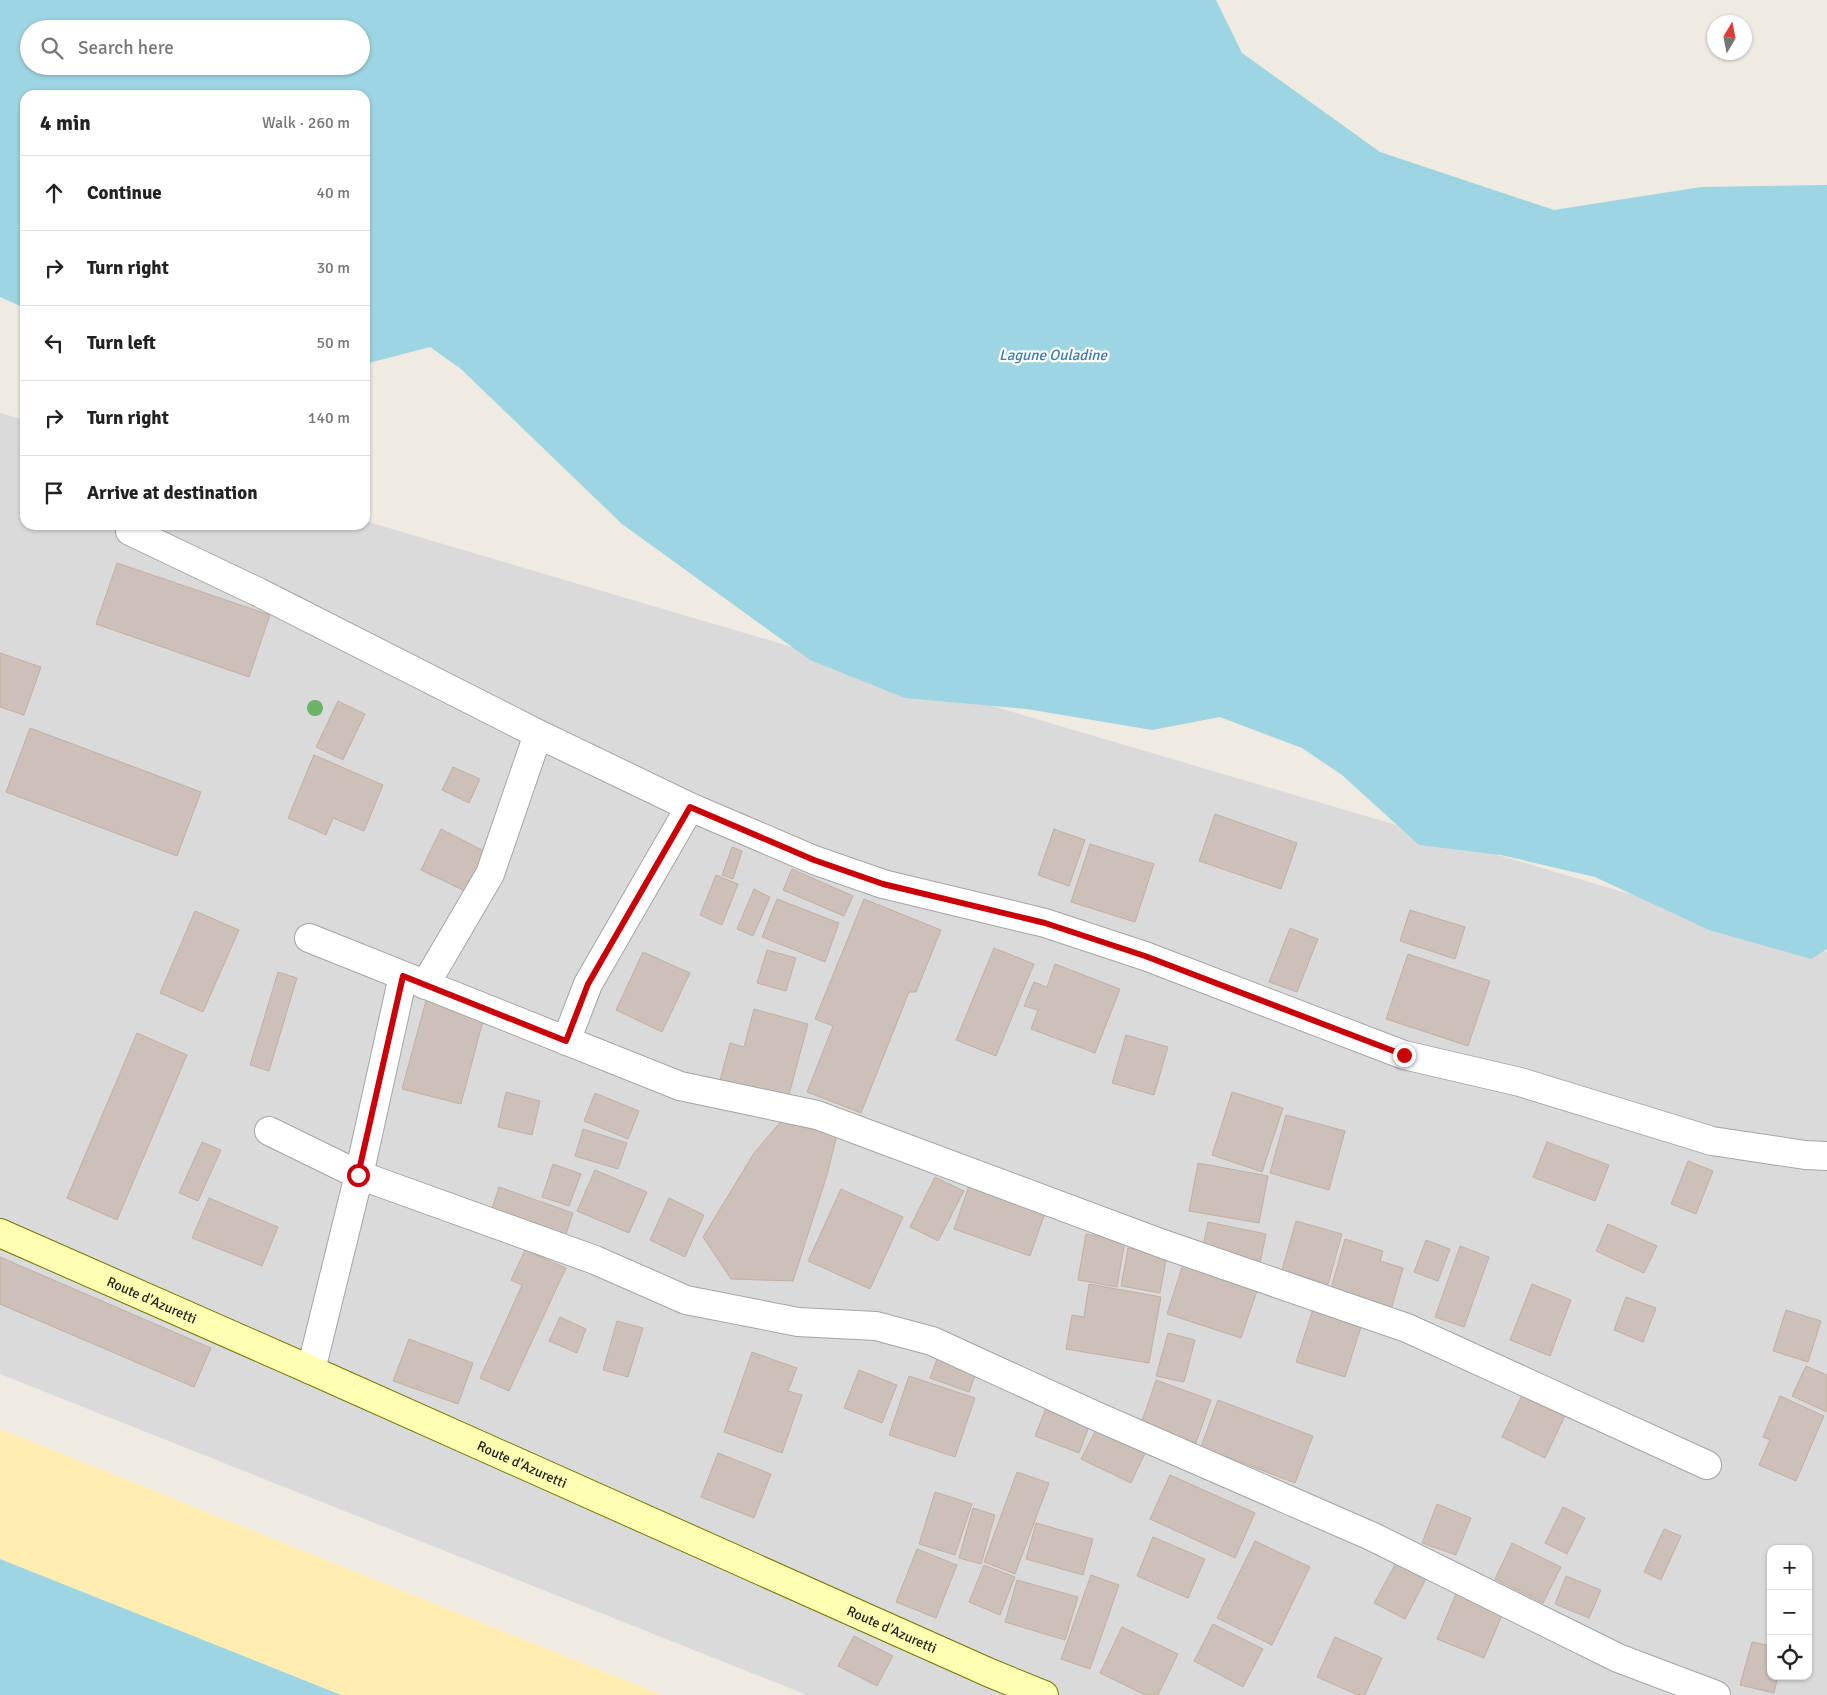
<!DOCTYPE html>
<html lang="en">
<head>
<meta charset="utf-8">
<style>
	:root { --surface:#fff; --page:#f2f2f2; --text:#222; --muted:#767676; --line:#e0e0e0 }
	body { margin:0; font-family:Signika,sans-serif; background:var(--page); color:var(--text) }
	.controls { position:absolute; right:15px; bottom:15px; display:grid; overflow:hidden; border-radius:10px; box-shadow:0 1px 4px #0004 }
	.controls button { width:45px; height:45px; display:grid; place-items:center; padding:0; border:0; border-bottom:1px solid var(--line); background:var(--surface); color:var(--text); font:25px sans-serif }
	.compass { position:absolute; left:1707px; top:15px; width:45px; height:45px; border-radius:50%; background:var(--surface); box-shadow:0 1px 4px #0004; rotate:10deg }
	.stop { position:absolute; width:15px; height:15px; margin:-11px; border:4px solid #ca0009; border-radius:50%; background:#fff }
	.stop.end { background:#ca0009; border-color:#fff; box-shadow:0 1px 5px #0008 }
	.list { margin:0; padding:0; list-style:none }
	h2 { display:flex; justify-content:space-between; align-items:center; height:65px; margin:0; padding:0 20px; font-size:21px }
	h2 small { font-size:16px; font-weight:400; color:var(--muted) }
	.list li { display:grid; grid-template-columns:32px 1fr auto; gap:15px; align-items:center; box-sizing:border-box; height:75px; padding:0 20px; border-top:1px solid var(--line) }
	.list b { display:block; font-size:19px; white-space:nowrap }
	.list em { font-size:16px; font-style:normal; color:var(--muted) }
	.icon { flex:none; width:28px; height:28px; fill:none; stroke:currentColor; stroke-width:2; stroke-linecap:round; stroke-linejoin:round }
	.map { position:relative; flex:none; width:1827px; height:1695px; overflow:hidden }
	.search { position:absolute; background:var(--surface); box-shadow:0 1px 4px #0004; left:20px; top:20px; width:350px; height:55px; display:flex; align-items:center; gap:12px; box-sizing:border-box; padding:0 18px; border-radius:28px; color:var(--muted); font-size:19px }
	.panel { position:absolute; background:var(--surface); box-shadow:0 1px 4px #0004; left:20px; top:90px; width:350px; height:440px; border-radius:15px }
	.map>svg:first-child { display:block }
	.residential { fill:#dbdada; fill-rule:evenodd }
	.sand { fill:#ffecb0 }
	.water { fill:#9ed5e2; fill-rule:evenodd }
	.building { fill:#ccc0b8; stroke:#c2afa3 }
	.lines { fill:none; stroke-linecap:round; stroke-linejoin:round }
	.street-casing { stroke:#a4a4a4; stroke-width:30 }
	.secondary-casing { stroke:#717800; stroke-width:30 }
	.street { stroke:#fff; stroke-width:28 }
	.secondary { stroke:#feffb0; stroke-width:28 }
	.tree { fill:#6cb269 }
	.route { stroke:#ca0009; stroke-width:6 }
	.labels { text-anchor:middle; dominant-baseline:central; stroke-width:4.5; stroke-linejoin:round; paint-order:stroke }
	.street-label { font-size:14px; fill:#1d1d1d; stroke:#fff }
	.water-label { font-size:15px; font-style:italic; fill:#3e7aae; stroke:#fff }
</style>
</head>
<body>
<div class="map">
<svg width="1827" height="1695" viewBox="0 0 1827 1695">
	<rect width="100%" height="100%" fill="#efeae2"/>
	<!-- residential -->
	<path class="residential" d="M 0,413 L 25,420 L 25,525 L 365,525 L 365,521 L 1827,952 L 1827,1695 L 807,1695 L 0,1374 ZM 1771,1549 L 1808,1549 L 1808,1676 L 1771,1676 Z"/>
	<!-- sand -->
	<path class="sand" d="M 0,1429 L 662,1695 L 341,1695 L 0,1559 Z"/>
	<!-- water -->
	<path class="water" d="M 0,0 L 1216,0 L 1242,53 L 1380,152 L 1554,210 L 1701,187 L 1827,185 L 1827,949 L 1811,959 L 1709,930 L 1595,877 L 1501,855 L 1419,845 L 1342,775 L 1302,748 L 1220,717 L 1152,730 L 1027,709 L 905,698 L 810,660 L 622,524 L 461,369 L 430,347 L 365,364 L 365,95 L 25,95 L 25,308 L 0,297 ZM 29,29 L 361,29 L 361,66 L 29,66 Z
		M 0,1559 L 341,1695 L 0,1695 Z"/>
	<!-- building -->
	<path class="building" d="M 117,563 L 270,615 L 249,677 L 96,624 Z
		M 0,653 L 41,667 L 24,715 L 0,707 Z
		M 338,701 L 365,714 L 343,760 L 316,747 Z
		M 30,728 L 201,792 L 177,856 L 6,792 Z
		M 314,755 L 383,785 L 364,831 L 333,818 L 326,835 L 288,818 Z
		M 453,767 L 480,779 L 469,803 L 442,790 Z
		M 1215,814 L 1297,843 L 1281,889 L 1199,861 Z
		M 441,829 L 488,853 L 469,893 L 421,870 Z
		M 1054,829 L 1085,840 L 1069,886 L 1038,875 Z
		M 1090,844 L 1154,864 L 1135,922 L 1071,902 Z
		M 732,847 L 742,851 L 733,879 L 722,875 Z
		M 792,869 L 853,896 L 844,916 L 783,890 Z
		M 716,875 L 738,884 L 722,925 L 700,915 Z
		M 754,889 L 770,897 L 753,936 L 737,929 Z
		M 777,899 L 839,923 L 825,962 L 762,937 Z
		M 864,899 L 941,930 L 916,992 L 909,992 L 861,1113 L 807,1092 L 833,1026 L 815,1019 Z
		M 1410,910 L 1465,927 L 1455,959 L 1400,941 Z
		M 195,911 L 239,930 L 203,1012 L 160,993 Z
		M 1290,928 L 1318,939 L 1297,992 L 1269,982 Z
		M 994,948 L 1034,964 L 996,1056 L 956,1040 Z
		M 767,950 L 796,958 L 786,991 L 757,983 Z
		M 643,952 L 690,973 L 662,1032 L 616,1010 Z
		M 1408,954 L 1490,981 L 1468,1046 L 1386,1019 Z
		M 1055,964 L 1120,989 L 1095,1053 L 1031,1029 L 1038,1010 L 1024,1006 L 1034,982 L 1047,987 Z
		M 278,972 L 297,978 L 269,1071 L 250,1065 Z
		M 427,997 L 485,1013 L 461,1104 L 402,1089 Z
		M 754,1009 L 808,1024 L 787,1102 L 719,1084 L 730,1043 L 744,1047 Z
		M 137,1033 L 187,1055 L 117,1220 L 67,1198 Z
		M 1126,1035 L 1168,1047 L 1154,1095 L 1112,1083 Z
		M 506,1092 L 540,1101 L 532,1135 L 498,1127 Z
		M 1232,1092 L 1283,1108 L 1262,1172 L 1212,1155 Z
		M 595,1093 L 639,1111 L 628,1139 L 584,1121 Z
		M 1286,1115 L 1345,1131 L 1329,1190 L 1270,1173 Z
		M 783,1119 L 837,1135 L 827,1175 L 793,1281 L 731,1279 L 703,1237 L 754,1153 Z
		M 583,1129 L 627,1143 L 618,1169 L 575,1156 Z
		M 202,1142 L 221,1150 L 198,1201 L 179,1193 Z
		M 1547,1142 L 1609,1165 L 1595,1201 L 1533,1177 Z
		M 1688,1161 L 1713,1171 L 1696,1214 L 1671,1204 Z
		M 1198,1163 L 1268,1176 L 1259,1223 L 1189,1211 Z
		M 553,1164 L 581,1174 L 569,1206 L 542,1197 Z
		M 595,1170 L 647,1192 L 629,1233 L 577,1211 Z
		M 935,1177 L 964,1191 L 938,1241 L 910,1227 Z
		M 970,1183 L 1046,1210 L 1030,1256 L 954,1229 Z
		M 499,1187 L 573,1213 L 564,1240 L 490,1215 Z
		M 841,1189 L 903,1217 L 870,1289 L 808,1261 Z
		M 209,1198 L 278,1227 L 262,1266 L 192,1238 Z
		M 669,1198 L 704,1215 L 685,1257 L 650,1240 Z
		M 1296,1221 L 1342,1234 L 1328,1284 L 1282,1270 Z
		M 1208,1222 L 1266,1234 L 1260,1263 L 1202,1251 Z
		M 1608,1224 L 1657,1246 L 1644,1273 L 1596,1251 Z
		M 1086,1234 L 1125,1241 L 1117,1287 L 1078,1280 Z
		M 1345,1239 L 1383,1251 L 1380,1261 L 1403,1268 L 1391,1310 L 1330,1292 Z
		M 1426,1240 L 1450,1249 L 1438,1281 L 1414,1272 Z
		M 1460,1246 L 1489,1257 L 1464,1327 L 1435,1317 Z
		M 1128,1248 L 1167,1255 L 1160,1293 L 1121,1286 Z
		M 525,1250 L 566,1268 L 509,1391 L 480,1378 L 522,1285 L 511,1280 Z
		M 0,1257 L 211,1348 L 194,1387 L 0,1304 Z
		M 1183,1264 L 1258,1288 L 1241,1338 L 1167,1314 Z
		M 1089,1284 L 1161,1297 L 1149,1363 L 1066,1349 L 1072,1315 L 1084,1317 Z
		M 1532,1284 L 1571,1300 L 1550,1356 L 1510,1340 Z
		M 1626,1297 L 1656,1308 L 1643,1342 L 1614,1330 Z
		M 1314,1306 L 1363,1321 L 1345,1377 L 1296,1362 Z
		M 1786,1310 L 1821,1321 L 1808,1362 L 1773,1351 Z
		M 560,1317 L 586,1329 L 577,1353 L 549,1341 Z
		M 617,1321 L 643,1328 L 628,1377 L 603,1370 Z
		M 1168,1333 L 1195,1340 L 1184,1382 L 1156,1376 Z
		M 409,1339 L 473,1363 L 458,1404 L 393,1381 Z
		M 752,1352 L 797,1368 L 788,1391 L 802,1395 L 782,1453 L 724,1432 Z
		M 937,1359 L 976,1373 L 969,1392 L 930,1378 Z
		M 1806,1366 L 1827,1375 L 1827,1412 L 1792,1396 Z
		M 859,1370 L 897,1385 L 882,1423 L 844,1408 Z
		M 909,1376 L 975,1398 L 955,1457 L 889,1435 Z
		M 1156,1380 L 1211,1400 L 1196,1443 L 1141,1424 Z
		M 1526,1387 L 1569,1407 L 1545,1458 L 1502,1437 Z
		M 1780,1396 L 1824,1416 L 1796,1481 L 1759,1465 L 1770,1440 L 1763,1437 Z
		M 1218,1400 L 1313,1436 L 1295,1483 L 1201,1447 Z
		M 1046,1408 L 1090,1424 L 1079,1453 L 1035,1436 Z
		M 1097,1428 L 1146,1451 L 1131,1483 L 1081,1459 Z
		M 718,1453 L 771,1474 L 754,1518 L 701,1497 Z
		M 1017,1472 L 1049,1483 L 1015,1574 L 984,1562 Z
		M 1170,1475 L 1255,1513 L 1235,1558 L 1150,1519 Z
		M 935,1492 L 972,1504 L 955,1555 L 919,1544 Z
		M 1437,1504 L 1471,1518 L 1456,1555 L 1422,1543 Z
		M 1563,1507 L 1585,1518 L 1567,1554 L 1545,1543 Z
		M 973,1508 L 995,1515 L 981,1564 L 959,1558 Z
		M 1036,1523 L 1093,1539 L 1083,1575 L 1026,1559 Z
		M 1664,1529 L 1681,1536 L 1661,1580 L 1644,1572 Z
		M 1153,1537 L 1205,1559 L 1188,1598 L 1137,1576 Z
		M 1255,1541 L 1310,1567 L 1272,1645 L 1217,1618 Z
		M 1512,1543 L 1561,1567 L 1543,1603 L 1495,1579 Z
		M 917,1549 L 957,1565 L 936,1618 L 896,1602 Z
		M 1396,1563 L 1426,1579 L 1405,1619 L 1374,1603 Z
		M 984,1565 L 1015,1577 L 1000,1615 L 969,1602 Z
		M 1091,1575 L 1119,1585 L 1090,1669 L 1061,1659 Z
		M 1566,1576 L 1601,1590 L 1589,1618 L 1555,1604 Z
		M 1017,1580 L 1078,1597 L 1065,1640 L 1005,1622 Z
		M 1458,1589 L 1505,1608 L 1484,1658 L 1437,1639 Z
		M 1213,1624 L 1263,1649 L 1243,1687 L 1194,1661 Z
		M 1122,1627 L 1178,1654 L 1158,1695 L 1145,1695 L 1100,1673 Z
		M 854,1636 L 893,1656 L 877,1686 L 838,1666 Z
		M 1335,1637 L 1382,1658 L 1365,1695 L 1358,1695 L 1317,1677 Z
		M 1752,1642 L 1771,1646 L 1771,1676 L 1778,1676 L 1774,1693 L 1740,1685 Z"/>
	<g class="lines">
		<defs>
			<path id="street" d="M 130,531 L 258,592 L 538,734 L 690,807 L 814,860 L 883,884 L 1045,923 L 1145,956 L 1404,1055 L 1520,1082 L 1712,1141 L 1805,1155 L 1827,1156
				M 309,938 L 680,1086 L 817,1115 L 1163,1244 L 1407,1328 L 1707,1465
				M 425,985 L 490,874 L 538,734
				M 566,1041 L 588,984 L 690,807
				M 269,1131 L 359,1175 L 595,1260 L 686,1300 L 798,1322 L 876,1326 L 932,1341 L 1096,1416 L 1371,1536 L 1618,1658 L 1716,1695
				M 311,1370 L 359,1175 L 403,976"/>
			<g id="secondary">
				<path id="s1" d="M 0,1233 L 311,1370 L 990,1673 L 1044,1695"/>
			</g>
		</defs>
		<!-- street casing -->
		<use href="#street" class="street-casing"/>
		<!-- secondary casing -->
		<use href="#secondary" class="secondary-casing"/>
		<!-- street -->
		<use href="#street" class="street"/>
		<!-- secondary -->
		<use href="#secondary" class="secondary"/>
	</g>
	<!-- trees -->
	<circle class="tree" cx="315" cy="708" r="8"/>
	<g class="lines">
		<!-- route -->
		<path class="route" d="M 358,1175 L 403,976 L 566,1041 L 588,984 L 690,807 L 814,860 L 883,884 L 1045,923 L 1145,956 L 1404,1055"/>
	</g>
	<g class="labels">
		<!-- street labels -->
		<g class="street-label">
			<text stroke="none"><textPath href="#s1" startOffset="166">Route d'Azuretti</textPath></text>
			<text stroke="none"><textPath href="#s1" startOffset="571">Route d'Azuretti</textPath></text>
			<text stroke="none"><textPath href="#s1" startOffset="976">Route d'Azuretti</textPath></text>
		</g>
		<!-- water labels -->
		<g class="water-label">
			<text x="1053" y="355">Lagune Ouladine</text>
		</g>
	</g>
</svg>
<div class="controls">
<button>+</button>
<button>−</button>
<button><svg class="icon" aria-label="locate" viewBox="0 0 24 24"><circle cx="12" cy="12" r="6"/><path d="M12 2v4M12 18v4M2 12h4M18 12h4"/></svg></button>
</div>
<svg class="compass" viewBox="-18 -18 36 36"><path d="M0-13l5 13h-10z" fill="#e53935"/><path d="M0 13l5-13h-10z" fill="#767676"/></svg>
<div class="stop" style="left:358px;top:1175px"></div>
<div class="stop end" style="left:1404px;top:1055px"></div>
<div class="search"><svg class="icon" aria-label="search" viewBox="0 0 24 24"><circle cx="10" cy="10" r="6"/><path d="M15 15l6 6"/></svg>Search here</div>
<section class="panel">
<h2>4 min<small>Walk · 260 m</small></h2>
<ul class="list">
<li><svg class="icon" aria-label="ahead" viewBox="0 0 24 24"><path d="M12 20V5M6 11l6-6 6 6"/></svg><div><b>Continue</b></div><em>40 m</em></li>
<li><svg class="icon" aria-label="right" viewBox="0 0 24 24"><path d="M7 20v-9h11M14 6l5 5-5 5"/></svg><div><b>Turn right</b></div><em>30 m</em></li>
<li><svg class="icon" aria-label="left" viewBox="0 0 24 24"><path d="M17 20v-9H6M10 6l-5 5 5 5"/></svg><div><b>Turn left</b></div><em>50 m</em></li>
<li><svg class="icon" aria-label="right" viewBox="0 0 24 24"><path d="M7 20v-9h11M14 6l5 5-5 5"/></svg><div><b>Turn right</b></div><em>140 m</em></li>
<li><svg class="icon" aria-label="arrive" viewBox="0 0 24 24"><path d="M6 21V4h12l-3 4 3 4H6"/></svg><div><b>Arrive at destination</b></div></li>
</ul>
</section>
</div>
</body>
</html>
